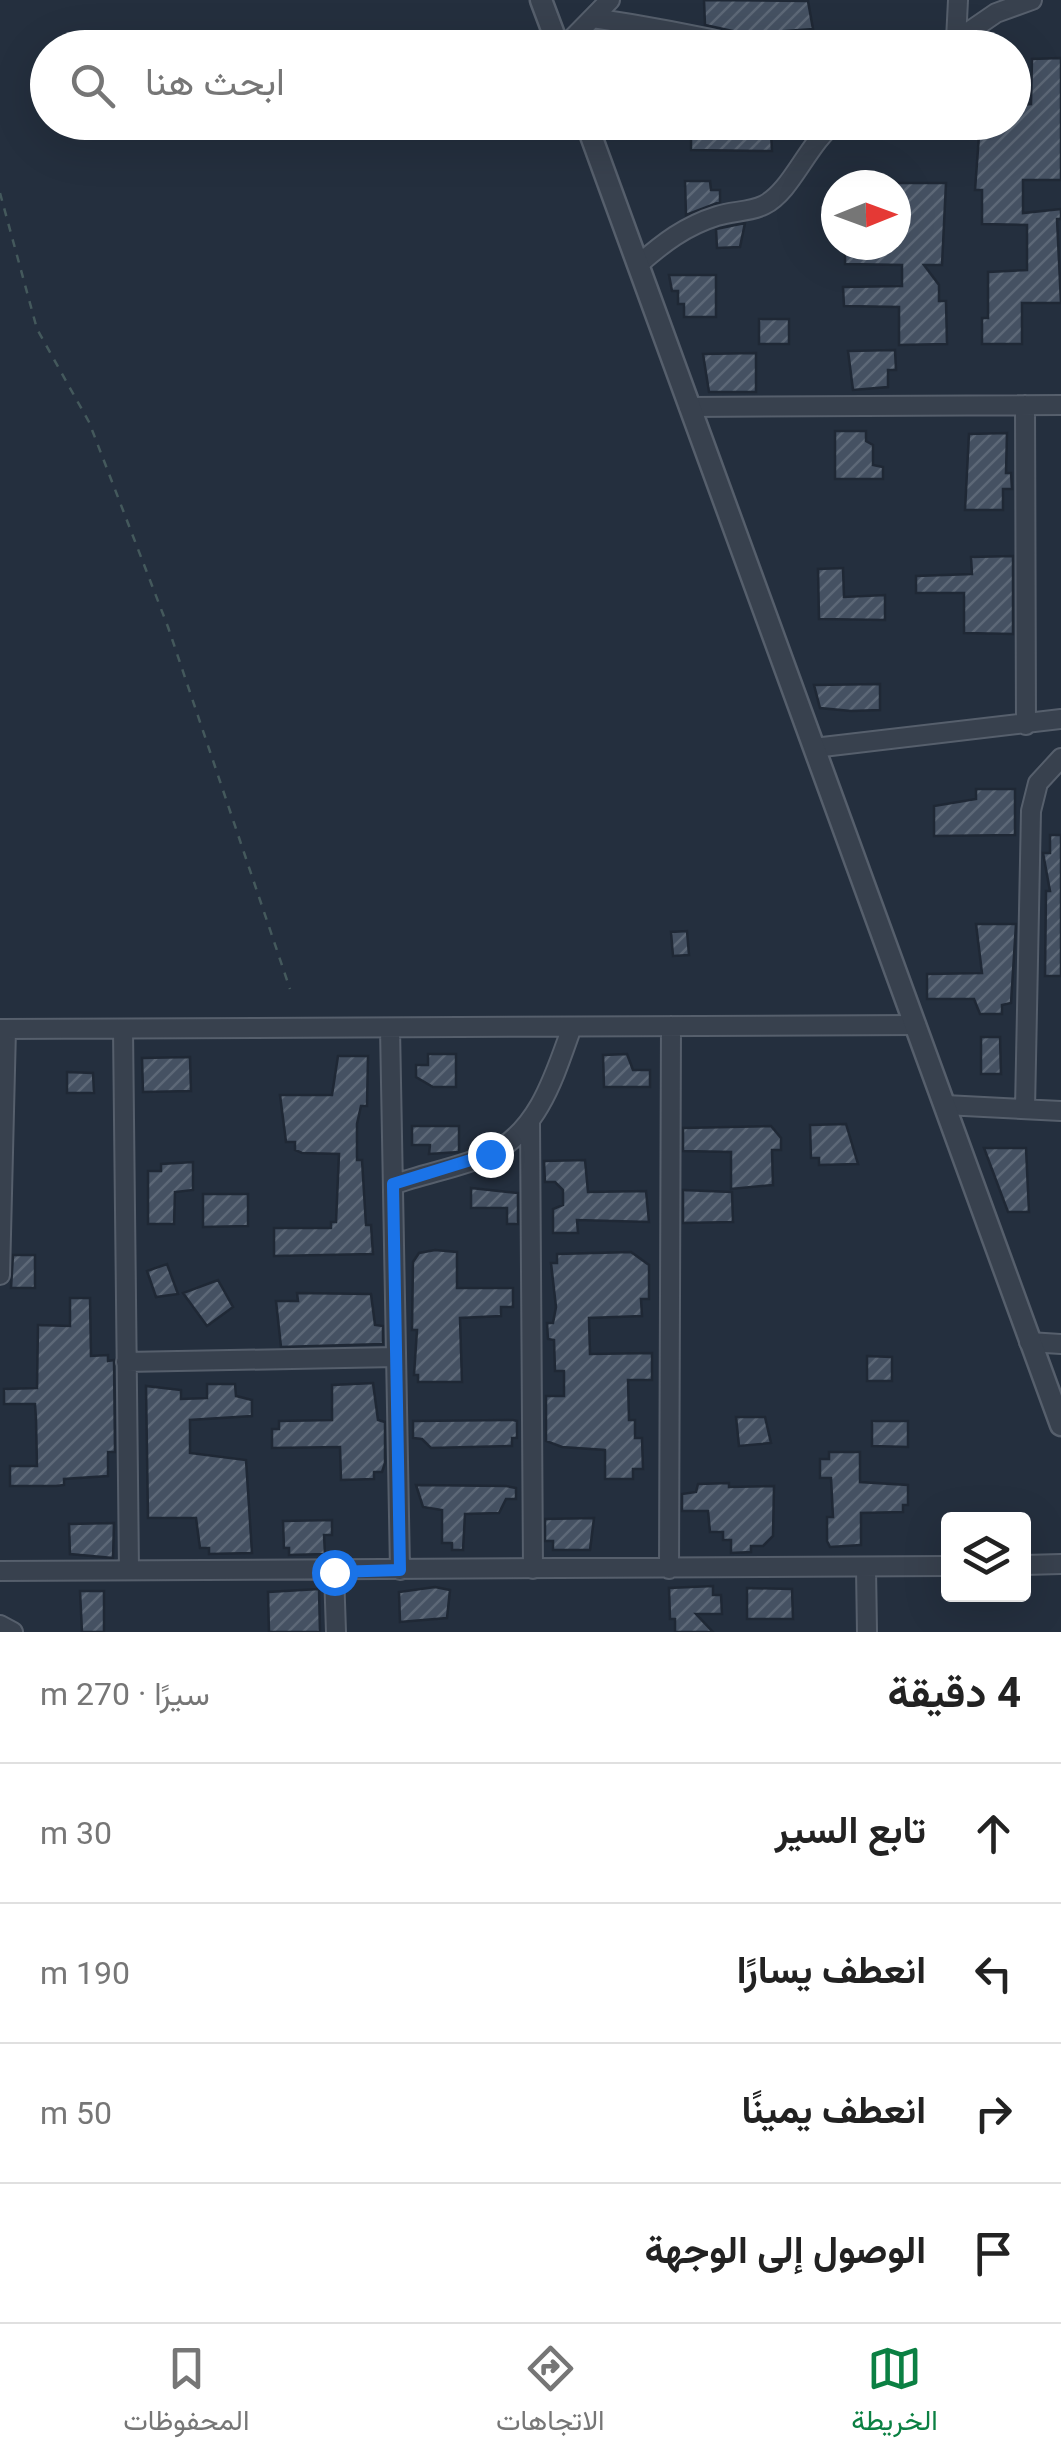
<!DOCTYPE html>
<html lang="ar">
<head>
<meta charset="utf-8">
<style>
	:root { --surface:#fff; --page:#f2f2f2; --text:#222; --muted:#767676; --line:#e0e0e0; --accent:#0b8043 }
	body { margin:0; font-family:Roboto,Vazirmatn,sans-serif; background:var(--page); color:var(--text); direction:rtl }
	.controls { position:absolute; right:30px; bottom:30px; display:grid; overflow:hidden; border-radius:10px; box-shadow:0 10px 40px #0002 }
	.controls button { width:90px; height:90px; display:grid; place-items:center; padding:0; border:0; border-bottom:2px solid var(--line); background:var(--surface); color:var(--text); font:50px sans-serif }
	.compass { position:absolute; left:821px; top:170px; width:90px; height:90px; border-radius:50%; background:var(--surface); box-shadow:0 10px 40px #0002; rotate:89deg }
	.stop { position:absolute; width:30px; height:30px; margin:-22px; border:8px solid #1a73e8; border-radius:50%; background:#fff }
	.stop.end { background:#1a73e8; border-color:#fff; box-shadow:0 2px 10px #0008 }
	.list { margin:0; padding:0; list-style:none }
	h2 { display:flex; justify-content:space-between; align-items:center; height:130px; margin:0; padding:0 40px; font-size:42px }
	h2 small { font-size:32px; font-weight:400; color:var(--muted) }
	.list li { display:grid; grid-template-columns:65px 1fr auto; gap:30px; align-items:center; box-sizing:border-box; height:140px; padding:0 40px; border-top:2px solid var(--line) }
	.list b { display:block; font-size:38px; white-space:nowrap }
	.list em { font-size:32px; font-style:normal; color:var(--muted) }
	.icon { flex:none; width:55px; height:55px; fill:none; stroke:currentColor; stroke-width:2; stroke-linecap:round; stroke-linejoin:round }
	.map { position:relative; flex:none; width:1061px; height:1632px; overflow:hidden; direction:ltr }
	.search { position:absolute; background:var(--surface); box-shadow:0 10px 40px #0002; left:30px; right:30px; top:30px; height:110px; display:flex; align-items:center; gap:25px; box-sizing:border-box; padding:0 35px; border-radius:55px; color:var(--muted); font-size:38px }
	.sheet { height:690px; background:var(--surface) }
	nav { display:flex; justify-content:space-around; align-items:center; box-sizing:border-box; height:140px; border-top:2px solid var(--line); background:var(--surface); font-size:28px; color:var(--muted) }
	nav a { display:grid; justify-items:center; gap:5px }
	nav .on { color:var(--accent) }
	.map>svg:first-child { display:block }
	.building { fill:url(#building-hatch); stroke:#1f2835; stroke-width:2.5 }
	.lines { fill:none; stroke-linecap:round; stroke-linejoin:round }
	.minor-casing { stroke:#565f6c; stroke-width:22 }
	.tertiary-casing { stroke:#565f6c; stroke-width:25 }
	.path { stroke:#44595c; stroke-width:2.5; stroke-dasharray:8 8; stroke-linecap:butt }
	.minor { stroke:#38414e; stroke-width:18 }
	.tertiary { stroke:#38414e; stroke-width:20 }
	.route { stroke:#1a73e8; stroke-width:12 }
</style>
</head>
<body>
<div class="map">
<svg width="1061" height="1632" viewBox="0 0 1061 1632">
	<defs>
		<pattern id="building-hatch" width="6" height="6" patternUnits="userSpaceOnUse" patternTransform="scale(2.5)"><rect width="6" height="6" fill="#455162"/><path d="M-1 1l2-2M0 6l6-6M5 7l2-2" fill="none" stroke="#5d6877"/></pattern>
	</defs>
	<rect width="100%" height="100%" fill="#242f3e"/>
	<!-- building -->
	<path class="building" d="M 704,0 L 808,1 L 813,29 L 746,34 L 705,25 Z
		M 1061,58 L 1061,180 L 1023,180 L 1023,213 L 1061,209 L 1061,219 L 1057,219 L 1061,303 L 1022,303 L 1022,344 L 982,344 L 982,318 L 988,318 L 988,272 L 1027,270 L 1027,225 L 982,224 L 982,190 L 975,190 L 980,122 L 1014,122 L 1014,105 L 1031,104 L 1032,59 Z
		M 691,122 L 762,122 L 771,132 L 772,151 L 691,150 Z
		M 685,181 L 710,181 L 711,190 L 720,190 L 720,202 L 686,215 Z
		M 897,183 L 946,183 L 942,265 L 924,265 L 939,285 L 939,301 L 946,301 L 947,344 L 899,345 L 899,307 L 844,306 L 843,287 L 902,286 L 902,265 L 845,264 L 845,245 L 896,245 Z
		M 745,223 L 740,247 L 717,248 L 716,229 Z
		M 669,275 L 716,275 L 716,317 L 684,317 L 684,304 L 678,304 L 678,291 L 672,291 Z
		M 759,319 L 789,319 L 789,344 L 759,344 Z
		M 895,350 L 896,370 L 888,370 L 888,387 L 853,390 L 848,351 Z
		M 756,353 L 756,392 L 709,392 L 703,354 Z
		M 835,431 L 866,431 L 866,441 L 873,445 L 873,465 L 883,467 L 883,479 L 835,479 Z
		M 1007,433 L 1006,473 L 1011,473 L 1012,489 L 1003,489 L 1003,510 L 965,510 L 969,434 Z
		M 1013,556 L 1013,634 L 964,633 L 964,593 L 916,593 L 916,576 L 972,574 L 971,557 Z
		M 843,568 L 844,597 L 885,595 L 885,620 L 819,619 L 818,569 Z
		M 880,684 L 880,710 L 851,711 L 820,708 L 814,685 Z
		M 976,789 L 1015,789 L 1015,835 L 934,836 L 934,806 L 976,799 Z
		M 1050,835 L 1061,835 L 1061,976 L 1045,976 L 1046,891 L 1050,891 L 1043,853 L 1050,853 Z
		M 976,924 L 1016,924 L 1011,1003 L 1002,1005 L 1002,1014 L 980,1014 L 974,999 L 927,999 L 927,974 L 982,973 Z
		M 687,931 L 689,955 L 673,956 L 671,932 Z
		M 981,1037 L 1000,1037 L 1001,1074 L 981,1074 Z
		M 428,1054 L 456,1054 L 456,1087 L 433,1087 L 416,1077 L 416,1065 L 428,1065 Z
		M 627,1054 L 633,1070 L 650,1070 L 650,1087 L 604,1087 L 603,1055 Z
		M 338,1056 L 368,1056 L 367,1106 L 361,1106 L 357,1124 L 357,1160 L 362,1160 L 366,1225 L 371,1225 L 373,1254 L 274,1256 L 274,1228 L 331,1228 L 331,1222 L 336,1222 L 339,1154 L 302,1153 L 295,1150 L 295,1142 L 286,1142 L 280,1095 L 332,1095 Z
		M 190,1057 L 191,1091 L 143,1092 L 142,1058 Z
		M 67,1072 L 93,1073 L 94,1093 L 67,1093 Z
		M 846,1124 L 858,1164 L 819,1165 L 819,1158 L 811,1158 L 810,1125 Z
		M 412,1126 L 459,1126 L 459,1152 L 429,1154 L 430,1145 L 412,1145 Z
		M 771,1126 L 781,1138 L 781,1150 L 772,1150 L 773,1185 L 731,1189 L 731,1152 L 683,1151 L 683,1128 Z
		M 984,1148 L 1026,1148 L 1029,1212 L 1008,1212 Z
		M 585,1160 L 588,1192 L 646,1191 L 649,1222 L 577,1220 L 578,1233 L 553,1233 L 553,1209 L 563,1205 L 563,1190 L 555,1182 L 545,1182 L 544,1161 Z
		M 193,1162 L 193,1190 L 175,1192 L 174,1224 L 148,1224 L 148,1171 L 161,1171 L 161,1164 Z
		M 471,1188 L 518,1193 L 518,1224 L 507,1224 L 507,1208 L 471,1208 Z
		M 683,1190 L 732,1192 L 733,1222 L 683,1223 Z
		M 203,1194 L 248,1194 L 248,1226 L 203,1227 Z
		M 435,1250 L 457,1252 L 457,1288 L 513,1288 L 513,1307 L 501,1307 L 501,1316 L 460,1318 L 462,1382 L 418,1382 L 418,1375 L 414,1375 L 417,1330 L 412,1330 L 413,1262 L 419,1253 Z
		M 631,1252 L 649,1265 L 649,1299 L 641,1299 L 642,1316 L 589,1318 L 590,1354 L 652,1353 L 652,1380 L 628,1380 L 629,1420 L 635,1420 L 635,1438 L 642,1438 L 643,1469 L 633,1469 L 633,1479 L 605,1479 L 605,1450 L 562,1447 L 546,1441 L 546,1396 L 564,1396 L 564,1371 L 555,1371 L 554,1340 L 548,1339 L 547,1323 L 553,1323 L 556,1307 L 551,1263 L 557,1263 L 557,1254 Z
		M 13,1255 L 35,1255 L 35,1288 L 11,1288 Z
		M 167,1264 L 178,1294 L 156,1297 L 147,1271 Z
		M 218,1280 L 233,1307 L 207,1326 L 183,1293 Z
		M 297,1293 L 371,1294 L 375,1325 L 383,1326 L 383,1344 L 281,1347 L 276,1301 L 298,1301 Z
		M 70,1298 L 90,1298 L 91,1356 L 108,1355 L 108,1361 L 114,1360 L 115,1452 L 108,1452 L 108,1476 L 64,1479 L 64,1485 L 56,1486 L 10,1486 L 10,1466 L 37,1466 L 36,1419 L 35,1404 L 4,1404 L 4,1389 L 37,1388 L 38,1325 L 70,1326 Z
		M 867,1356 L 892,1357 L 892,1381 L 867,1381 Z
		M 373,1383 L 378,1420 L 385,1422 L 385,1463 L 382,1472 L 374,1472 L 374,1479 L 341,1480 L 340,1447 L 272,1448 L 272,1429 L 279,1429 L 279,1421 L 332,1420 L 332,1385 Z
		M 207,1384 L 235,1384 L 236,1396 L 252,1400 L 252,1416 L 190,1420 L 190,1453 L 246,1460 L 252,1553 L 209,1554 L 209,1548 L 200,1548 L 196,1518 L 148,1518 L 146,1386 L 181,1390 L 181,1399 L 207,1398 Z
		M 736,1417 L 765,1417 L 771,1443 L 739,1446 Z
		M 513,1420 L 517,1421 L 517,1438 L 512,1438 L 512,1446 L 431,1448 L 422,1439 L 413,1438 L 413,1421 Z
		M 872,1421 L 908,1421 L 908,1447 L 872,1446 Z
		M 829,1452 L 860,1452 L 860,1482 L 908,1485 L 908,1505 L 903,1505 L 903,1512 L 861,1513 L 861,1545 L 830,1547 L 827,1541 L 827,1517 L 833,1517 L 831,1478 L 820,1478 L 820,1459 L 829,1459 Z
		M 729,1483 L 729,1487 L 774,1486 L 773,1536 L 763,1546 L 751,1546 L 751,1552 L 731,1553 L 731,1540 L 723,1540 L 723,1532 L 710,1532 L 708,1511 L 682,1511 L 682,1494 L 696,1492 L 698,1484 Z
		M 416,1485 L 506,1486 L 516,1488 L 516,1499 L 506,1499 L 499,1513 L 465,1514 L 463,1550 L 452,1550 L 452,1543 L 442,1543 L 442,1510 L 423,1507 Z
		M 594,1518 L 590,1550 L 553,1550 L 553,1541 L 545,1541 L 545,1519 Z
		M 332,1520 L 332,1535 L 324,1535 L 325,1554 L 289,1555 L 289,1548 L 284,1548 L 283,1521 Z
		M 114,1523 L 113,1558 L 70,1554 L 69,1524 Z
		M 713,1586 L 713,1595 L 721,1595 L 722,1614 L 696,1614 L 713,1632 L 675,1632 L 675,1619 L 670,1619 L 669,1588 Z
		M 435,1587 L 450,1590 L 447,1618 L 400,1622 L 399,1592 Z
		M 747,1588 L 792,1589 L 793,1619 L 747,1619 Z
		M 319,1589 L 320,1632 L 269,1632 L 268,1592 Z
		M 80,1591 L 104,1591 L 104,1632 L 82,1632 Z"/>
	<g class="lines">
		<defs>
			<path id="minor" d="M 593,18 C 647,26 699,36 752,48
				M 956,40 L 958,0
				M 563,48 L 610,0
				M 945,48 L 996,13 L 1032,0
				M 638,265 C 663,243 685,226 717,216 C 732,211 750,212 764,205 C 792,191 807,144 836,122
				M 1025,405 L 1026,725
				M 689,407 L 1061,405
				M 814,748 L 1061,719
				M 390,1028 L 400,1570
				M 0,1029 L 916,1025
				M 123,1029 L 129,1570
				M 945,1105 L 1061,1111
				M 1025,1109 L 1031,811 L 1038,783 L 1061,758
				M 530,1122 L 533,1569
				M 393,1185 C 424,1173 460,1168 490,1154 C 539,1131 555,1074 572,1027
				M 0,1275 L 6,1029
				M 1029,1342 L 1061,1344
				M 126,1362 L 396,1357
				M 1024,1565 L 1061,1564
				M 866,1568 L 867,1632
				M 669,1569 L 671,1026
				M 0,1571 L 948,1566
				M 334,1572 L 336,1632
				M 0,1625 L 13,1632"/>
			<path id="tertiary" d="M 541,0 L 559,48
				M 586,122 L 1061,1425"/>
		</defs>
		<!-- minor casing -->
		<use href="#minor" class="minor-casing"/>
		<!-- tertiary casing -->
		<use href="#tertiary" class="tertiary-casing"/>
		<!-- path -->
		<path class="path" d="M 0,193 L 37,329 L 89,422 L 168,627 L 290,989"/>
		<!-- minor -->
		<use href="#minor" class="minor"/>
		<!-- tertiary -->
		<use href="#tertiary" class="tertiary"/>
	</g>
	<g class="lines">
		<!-- route -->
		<path class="route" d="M 334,1572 L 400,1570 L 393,1184 L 490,1154"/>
	</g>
</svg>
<div class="controls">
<button><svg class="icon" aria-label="layers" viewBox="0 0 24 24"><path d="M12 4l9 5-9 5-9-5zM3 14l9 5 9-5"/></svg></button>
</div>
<svg class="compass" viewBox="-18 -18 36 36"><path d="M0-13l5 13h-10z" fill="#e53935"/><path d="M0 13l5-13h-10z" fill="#767676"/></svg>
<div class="stop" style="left:334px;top:1572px"></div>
<div class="stop end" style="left:490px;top:1154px"></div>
<div class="search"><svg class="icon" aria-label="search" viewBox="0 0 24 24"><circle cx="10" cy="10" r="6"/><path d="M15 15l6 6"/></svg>ابحث هنا</div>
</div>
<section class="sheet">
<h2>4 دقيقة<small>سيرًا · 270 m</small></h2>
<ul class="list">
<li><svg class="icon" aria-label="ahead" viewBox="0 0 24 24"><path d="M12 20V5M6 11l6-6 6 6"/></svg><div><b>تابع السير</b></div><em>30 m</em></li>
<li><svg class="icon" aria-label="left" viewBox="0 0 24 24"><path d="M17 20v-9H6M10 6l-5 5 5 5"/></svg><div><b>انعطف يسارًا</b></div><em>190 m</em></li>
<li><svg class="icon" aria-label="right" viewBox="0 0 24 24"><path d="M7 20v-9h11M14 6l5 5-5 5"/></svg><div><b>انعطف يمينًا</b></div><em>50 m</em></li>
<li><svg class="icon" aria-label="arrive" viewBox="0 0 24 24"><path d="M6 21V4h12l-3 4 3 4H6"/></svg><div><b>الوصول إلى الوجهة</b></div></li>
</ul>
</section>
<nav>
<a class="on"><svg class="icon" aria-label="map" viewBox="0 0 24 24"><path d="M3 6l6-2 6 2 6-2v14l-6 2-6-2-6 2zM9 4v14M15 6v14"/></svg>الخريطة</a>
<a><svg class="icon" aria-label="directions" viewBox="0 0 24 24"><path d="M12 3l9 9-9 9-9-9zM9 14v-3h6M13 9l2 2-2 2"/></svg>الاتجاهات</a>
<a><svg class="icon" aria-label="saved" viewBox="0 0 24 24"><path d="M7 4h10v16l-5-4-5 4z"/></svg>المحفوظات</a>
</nav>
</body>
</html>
